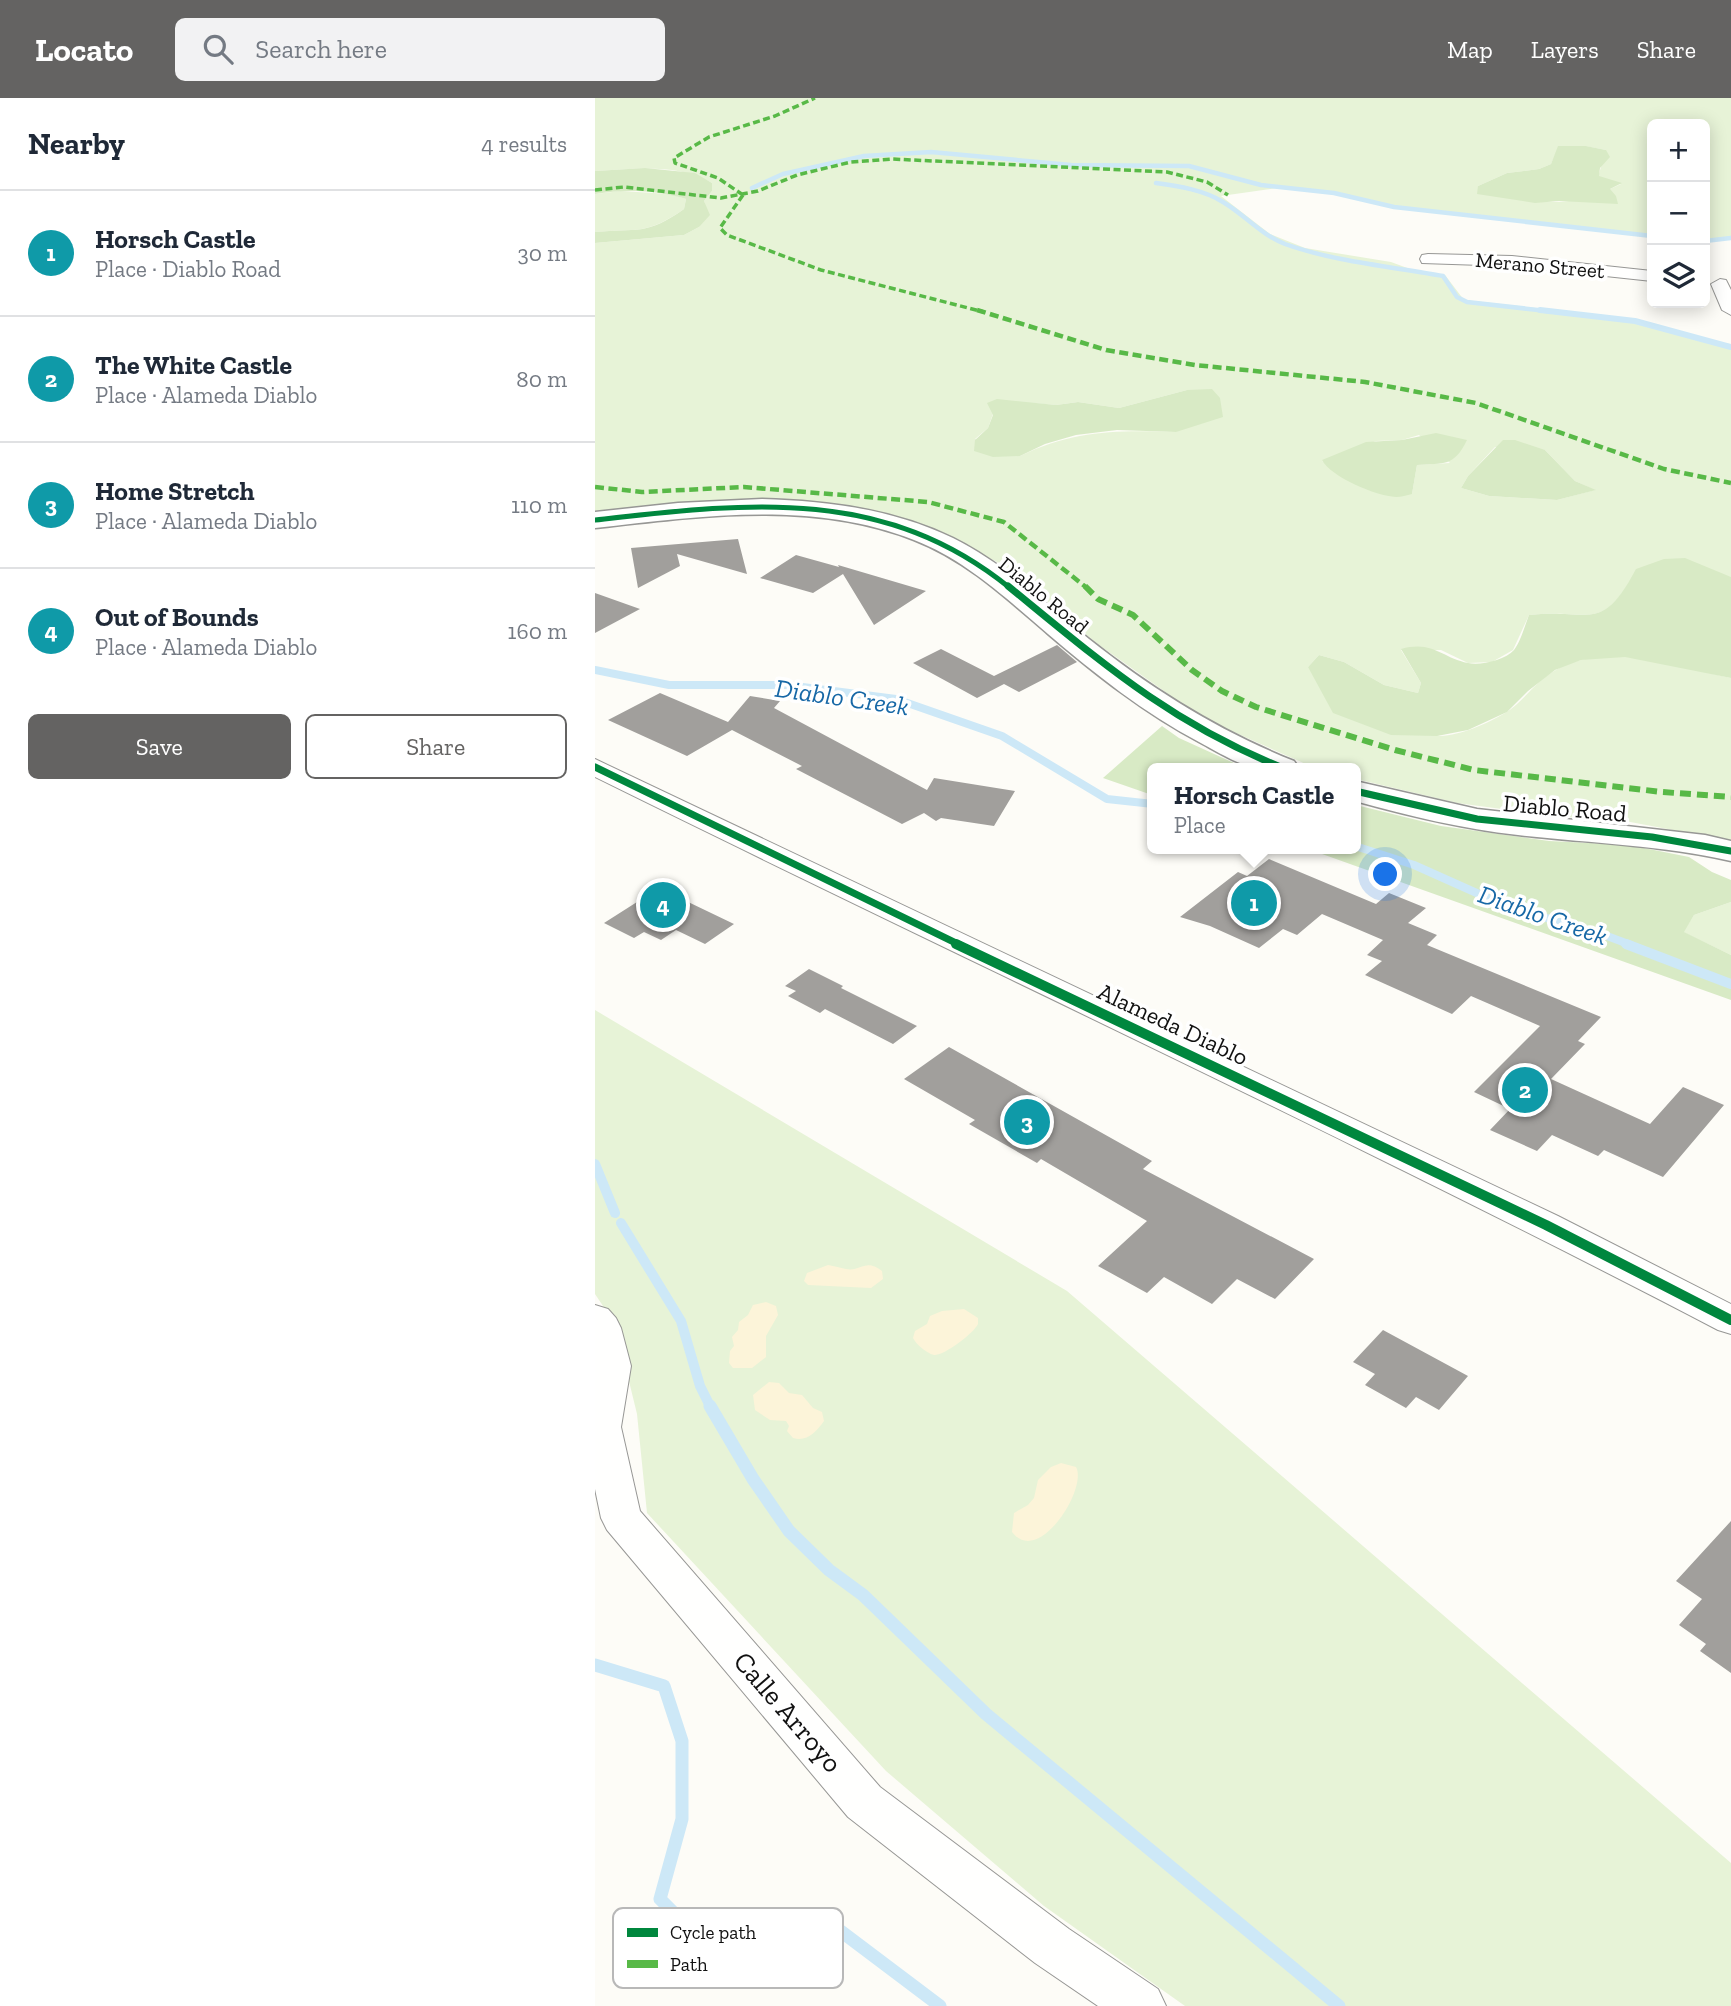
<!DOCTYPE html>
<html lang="en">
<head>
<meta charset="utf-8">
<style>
	:root { --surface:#fff; --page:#f2f2f3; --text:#1f2937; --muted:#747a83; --line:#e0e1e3; --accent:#646362 }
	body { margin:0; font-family:"Zilla Slab",serif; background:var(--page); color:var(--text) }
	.controls { position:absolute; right:21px; top:21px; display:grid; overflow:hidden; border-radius:10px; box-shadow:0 4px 18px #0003 }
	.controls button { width:63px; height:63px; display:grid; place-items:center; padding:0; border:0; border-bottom:2px solid var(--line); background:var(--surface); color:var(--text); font:35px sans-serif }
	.you { position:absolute; left:791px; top:777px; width:24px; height:24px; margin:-18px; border:5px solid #fff; border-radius:50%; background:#1a73e8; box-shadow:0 0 0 10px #1a73e833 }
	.badge { display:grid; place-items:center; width:46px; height:46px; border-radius:50%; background:var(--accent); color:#fff; font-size:23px; font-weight:700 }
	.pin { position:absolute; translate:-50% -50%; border:4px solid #fff; box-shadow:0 2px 7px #0006 }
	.popup { position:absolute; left:552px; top:665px; width:214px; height:91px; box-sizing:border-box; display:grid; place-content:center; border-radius:10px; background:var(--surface); filter:drop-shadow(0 2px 5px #0005); font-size:23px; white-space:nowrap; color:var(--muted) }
	.popup b { font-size:26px; color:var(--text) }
	.popup::after { content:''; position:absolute; left:50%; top:100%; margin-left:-14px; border:14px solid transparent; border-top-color:var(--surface) }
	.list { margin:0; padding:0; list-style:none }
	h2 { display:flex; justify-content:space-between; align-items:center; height:91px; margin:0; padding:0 28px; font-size:30px }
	h2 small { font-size:23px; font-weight:400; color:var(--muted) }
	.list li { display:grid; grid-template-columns:46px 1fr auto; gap:21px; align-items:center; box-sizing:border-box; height:126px; padding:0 28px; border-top:2px solid var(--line) }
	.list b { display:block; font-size:26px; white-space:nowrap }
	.list p { margin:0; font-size:23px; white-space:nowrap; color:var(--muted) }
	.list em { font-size:23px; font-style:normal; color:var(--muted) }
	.actions { display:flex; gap:14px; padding:21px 28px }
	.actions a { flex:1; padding:16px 0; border:2px solid var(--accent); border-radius:10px; text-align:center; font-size:24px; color:var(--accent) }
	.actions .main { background:var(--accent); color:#fff }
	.icon { flex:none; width:38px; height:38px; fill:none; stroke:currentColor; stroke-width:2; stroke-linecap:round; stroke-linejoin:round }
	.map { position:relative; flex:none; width:1136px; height:1908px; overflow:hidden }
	header { display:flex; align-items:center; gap:42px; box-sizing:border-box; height:98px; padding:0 35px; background:var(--accent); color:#fff }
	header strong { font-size:33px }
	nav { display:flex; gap:38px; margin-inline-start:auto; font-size:24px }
	.search { width:490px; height:63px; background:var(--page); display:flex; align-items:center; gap:18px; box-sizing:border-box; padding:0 24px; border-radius:10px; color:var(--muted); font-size:26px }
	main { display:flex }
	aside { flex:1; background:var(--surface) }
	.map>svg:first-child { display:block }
	.green { fill:#e7f3d7; fill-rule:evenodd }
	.forest { fill:#d8eac5 }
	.sand { fill:#fcf4d9 }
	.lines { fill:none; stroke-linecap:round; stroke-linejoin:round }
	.stream-far4 { stroke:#cde8f7; stroke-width:4.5 }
	.stream-far3 { stroke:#cde8f7; stroke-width:6 }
	.stream-far2 { stroke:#cde8f7; stroke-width:8 }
	.stream-far1 { stroke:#cde8f7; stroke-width:10 }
	.stream { stroke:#cde8f7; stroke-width:13 }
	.building { fill:#a19f9c }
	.minor-casing { stroke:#979795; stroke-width:2 }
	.tertiary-casing { stroke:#979795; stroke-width:3 }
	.minor { fill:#fffffe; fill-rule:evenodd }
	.tertiary { fill:#fffffe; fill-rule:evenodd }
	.quiet-far2 { stroke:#58b947; stroke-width:3.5; stroke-dasharray:7 3.5; stroke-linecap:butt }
	.quiet-far1 { stroke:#58b947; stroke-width:4.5; stroke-dasharray:9 4.5; stroke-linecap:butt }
	.quiet { stroke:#58b947; stroke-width:6; stroke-dasharray:11 6; stroke-linecap:butt }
	.cycleway-far2-casing { stroke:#fff; stroke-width:8 }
	.cycleway-far1-casing { stroke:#fff; stroke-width:10 }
	.cycleway-casing { stroke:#fff; stroke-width:14 }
	.cycleway-far2 { stroke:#00873e; stroke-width:5 }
	.cycleway-far1 { stroke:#00873e; stroke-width:7 }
	.cycleway { stroke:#00873e; stroke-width:10 }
	.labels { text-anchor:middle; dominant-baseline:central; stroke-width:7; stroke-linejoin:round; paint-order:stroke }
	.far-street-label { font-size:21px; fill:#111; stroke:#fff }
	.street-label { font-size:24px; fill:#111; stroke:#fff }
	.water-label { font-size:26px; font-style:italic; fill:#1768a6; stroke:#fff }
	.near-street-label { font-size:28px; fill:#111; stroke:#fff }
	.key { fill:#fff; stroke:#b8b8b8; stroke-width:2 }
	.key-label { font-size:19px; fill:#111 }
</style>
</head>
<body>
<header>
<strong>Locato</strong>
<div class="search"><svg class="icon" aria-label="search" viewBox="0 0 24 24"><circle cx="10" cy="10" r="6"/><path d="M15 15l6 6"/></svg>Search here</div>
<nav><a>Map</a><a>Layers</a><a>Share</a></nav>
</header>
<main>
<aside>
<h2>Nearby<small>4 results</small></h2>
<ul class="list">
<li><span class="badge" style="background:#0f9aa8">1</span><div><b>Horsch Castle</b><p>Place · Diablo Road</p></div><em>30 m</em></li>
<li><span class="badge" style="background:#0f9aa8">2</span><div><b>The White Castle</b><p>Place · Alameda Diablo</p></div><em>80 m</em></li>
<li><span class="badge" style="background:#0f9aa8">3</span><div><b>Home Stretch</b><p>Place · Alameda Diablo</p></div><em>110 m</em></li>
<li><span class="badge" style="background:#0f9aa8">4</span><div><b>Out of Bounds</b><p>Place · Alameda Diablo</p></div><em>160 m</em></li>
</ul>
<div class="actions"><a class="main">Save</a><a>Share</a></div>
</aside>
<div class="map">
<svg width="1136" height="1908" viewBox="0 0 1136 1908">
	<rect width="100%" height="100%" fill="#fdfcf7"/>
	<!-- green -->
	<path class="green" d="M 0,0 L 1136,0 L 1136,140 L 1110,141 L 1110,26 L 1057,26 L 1057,138 L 809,110 L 735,95 L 682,90 L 626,98 L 675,136 L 710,150 L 796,164 L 815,171 L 850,177 L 869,202 L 1032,220 L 1111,243 L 1136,246 L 1136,479 L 1042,471 C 1006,537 995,510 934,517 L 918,552 L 897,564 L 873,565 L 846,552 L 806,552 L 826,585 L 823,595 L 789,587 L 749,564 L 724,557 L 713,569 C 730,578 835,638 845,638 C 866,637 892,626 910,615 C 928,604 940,584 959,573 C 1010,542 1082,569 1136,580 L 1136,743 L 1030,723 L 958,718 L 862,705 L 761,681 L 760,670 L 723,670 L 713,667 L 607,620 L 504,547 L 402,464 L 352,438 L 312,422 L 257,409 L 0,415 L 0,145 L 89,137 L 104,129 L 111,110 L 109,103 L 117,93 L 117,85 C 83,65 39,71 0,73 ZM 964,48 L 990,48 L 1011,52 L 1003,79 L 1026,86 C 968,114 941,105 883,88 L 912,75 L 944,71 L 956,66 ZM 592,292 L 581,334 C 522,332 479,332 425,358 L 380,341 L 393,330 L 398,316 L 436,305 L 461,307 L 483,304 L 524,310 ZM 824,337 L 855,365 L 822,367 L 817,396 L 727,363 L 781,343 L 807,342 ZM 900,349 L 950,352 L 980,383 L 1000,392 L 962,402 L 894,398 L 866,390 L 873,378 Z
		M 26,93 L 75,96 L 91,101 L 89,111 C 50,138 42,130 0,134 L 0,96 Z
		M 1136,804 L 1136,857 L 1088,834 L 1099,817 Z
		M 0,912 L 472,1193 L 1136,1765 L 1136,1908 L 590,1908 L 449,1808 L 291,1673 L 52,1415 L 42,1316 L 20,1226 L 0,1196 Z"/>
	<!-- forest -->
	<path class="forest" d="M 963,48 L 991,48 L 1011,52 L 1015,59 L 1005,70 L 1004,78 L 1027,85 L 1015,91 L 1021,98 L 1023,106 L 964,103 L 940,105 L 882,96 L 883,88 L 912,75 L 944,71 L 956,66 Z
		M 50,70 L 100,75 L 117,85 L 117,93 L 109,103 L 115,117 L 104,129 L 89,137 L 0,145 L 0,134 C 42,130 51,138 89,111 L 91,101 C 62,92 30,91 0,96 L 0,73 Z
		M 617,291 L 625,300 L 628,319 L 581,334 L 522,332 L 481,337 L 450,346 L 425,358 L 398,359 L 379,353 L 380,342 L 393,330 L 398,317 L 392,305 L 402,301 L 461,307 L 483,304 L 524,310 L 592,292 Z
		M 841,335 L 872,342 C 859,369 849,365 822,367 L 817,396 C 812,397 806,399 801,399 C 781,398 736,379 727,362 L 771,344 L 807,342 Z
		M 908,342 L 920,342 L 950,352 L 980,383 L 1001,392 L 962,402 L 894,398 L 866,390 L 873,378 Z
		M 1090,460 L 1136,479 L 1136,580 L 1030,559 L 986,562 L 960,572 L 933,593 L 912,614 L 873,632 L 842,638 L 796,637 L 738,615 L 713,569 L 724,557 L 749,564 L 789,587 L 823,595 L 826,585 L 806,551 C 838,542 847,560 873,565 C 885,568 910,562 919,552 C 926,543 930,527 934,517 C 995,510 1006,537 1041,471 L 1069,461 Z
		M 567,628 L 584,640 L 650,670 L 558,670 L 557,697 L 508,680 Z
		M 761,707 L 846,728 L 954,743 L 1034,747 L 1094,759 L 1117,774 L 1136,782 L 1136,804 L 1099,817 L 1089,834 L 1136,857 L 1136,902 L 713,751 L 760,751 Z"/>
	<!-- sand -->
	<path class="sand" d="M 233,1167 C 240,1168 245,1170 251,1171 C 266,1174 270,1160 287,1173 L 288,1181 L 276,1190 L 213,1187 L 209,1183 L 212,1175 Z
		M 171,1204 L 181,1208 L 183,1217 L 171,1238 L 171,1259 L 157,1270 L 138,1270 L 134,1265 L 135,1253 L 139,1248 L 137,1239 L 143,1232 L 144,1224 L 153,1217 L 158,1207 Z
		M 369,1211 L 383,1220 L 383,1226 C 379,1235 349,1258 339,1257 C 331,1255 321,1246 318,1240 L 320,1233 L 332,1226 L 335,1218 L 347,1213 Z
		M 174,1284 L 184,1285 L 194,1295 L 207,1297 L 218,1310 L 227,1314 L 229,1323 C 221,1334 212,1344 198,1340 L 192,1333 L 194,1328 L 191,1323 L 175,1322 L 160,1312 L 158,1297 Z
		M 466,1365 L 481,1369 C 493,1391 443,1469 417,1434 L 419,1415 L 433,1407 L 439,1400 L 443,1382 L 456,1369 Z"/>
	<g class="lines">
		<!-- stream-far4 -->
		<path class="stream-far4" d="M 561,85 C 583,88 609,92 628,104 C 650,117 665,136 690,146 C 737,163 798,169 848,178 L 862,199 L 872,204 L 961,214
			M 157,90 L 188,76 L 269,58 L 336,54 L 476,67 L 594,68 L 666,87 L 739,95 L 799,109 L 1057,138
			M 1110,143 L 1136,140"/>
		<!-- stream-far3 -->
		<path class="stream-far3" d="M 945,212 L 1040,223 L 1136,249"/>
		<!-- stream-far2 -->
		<path class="stream-far2" d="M 0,572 L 74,587 L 192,587 L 301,601 L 407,638 L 512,701 L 558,706
			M 760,748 L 819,767 L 913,809 L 1004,835 L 1036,847"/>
		<!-- stream-far1 -->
		<path class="stream-far1" d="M 1031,846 L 1136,886
			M 0,1066 L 20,1115
			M 26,1125 L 86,1223 L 105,1288 L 116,1310"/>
		<!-- stream -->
		<path class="stream" d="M 115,1308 L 158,1381 L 194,1433 L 234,1472 L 268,1497 L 391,1616 L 744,1908
			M 0,1567 L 69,1588 L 87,1643 L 87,1721 L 65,1801 L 84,1820 L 227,1819 L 345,1908"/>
	</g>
	<!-- building -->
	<path class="building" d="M 143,441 L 152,476 L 82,456 L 85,468 L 43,490 L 36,450 Z
		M 201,457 L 244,469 L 243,467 L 331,493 L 279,527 L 248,476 L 218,495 L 165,480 Z
		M 0,495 L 45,511 L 0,535 Z
		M 462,547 L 482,564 L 424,594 L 409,586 L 382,600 L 318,565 L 346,551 L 399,578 Z
		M 65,595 L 133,624 L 155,598 L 185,603 L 179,610 L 332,692 L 339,680 L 420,693 L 399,728 L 346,720 L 341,723 L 329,715 L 307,726 L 201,671 L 207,668 L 137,632 L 92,658 L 13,622 Z
		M 674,761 L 781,806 L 794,795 L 831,810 L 813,825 L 842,837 L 832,847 L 1006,919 L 983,943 L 990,946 L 956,981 L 1055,1026 L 1088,989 L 1129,1007 L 1068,1079 L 1009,1052 L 1003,1058 L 957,1037 L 942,1053 L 895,1032 L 915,1011 L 879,994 L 945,928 L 876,898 L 857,916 L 770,877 L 787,863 L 772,857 L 788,842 L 727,816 L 702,837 L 688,831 L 664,850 L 615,828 L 585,819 L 643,774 L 652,778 Z
		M 64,790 L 139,826 L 110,846 L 81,832 L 66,842 L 49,834 L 39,840 L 9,825 Z
		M 214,871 L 248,888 L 246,890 L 322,928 L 298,946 L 230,911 L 225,915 L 193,898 L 201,893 L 190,888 Z
		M 354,949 L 557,1063 L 548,1071 L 719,1161 L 680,1201 L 642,1181 L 617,1206 L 569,1179 L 552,1195 L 503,1168 L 552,1123 L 446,1061 L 442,1065 L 374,1026 L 380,1022 L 309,981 Z
		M 788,1232 L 873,1278 L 844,1312 L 821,1299 L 811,1310 L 770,1287 L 780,1276 L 758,1264 Z
		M 1136,1423 L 1136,1575 L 1105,1553 L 1111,1546 L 1084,1527 L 1107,1501 L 1081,1483 Z"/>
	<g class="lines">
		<defs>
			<path id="minor" d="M 833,156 L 917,158 L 1057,173 L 1057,183 L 917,168 L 827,165 L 825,161 L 827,157 Z
				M 1125,181 L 1131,182 L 1136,192 L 1136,217 L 1127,212 L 1116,186 Z
				M 0,661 L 963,1118 L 1136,1206 L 1136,1236 L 1123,1232 C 753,1039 374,864 0,679 Z
				M 0,1207 L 13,1211 L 21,1220 L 26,1230 L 36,1268 L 26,1329 L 45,1413 L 285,1689 L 474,1831 L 563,1891 L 571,1908 L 503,1908 L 440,1865 L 253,1719 L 12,1432 L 6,1420 L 0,1391 Z"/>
			<path id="tertiary" d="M 167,401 C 233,403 298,411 358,440 C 409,465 450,506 494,541 C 558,592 624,633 699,663 L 704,670 C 691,671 675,672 662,670 C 643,667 621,653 604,644 C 549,615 500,576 453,536 C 412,501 371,462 319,442 C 218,402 106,418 0,430 L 0,414 L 83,405 Z
				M 760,683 L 882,711 L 1110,737 L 1136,743 L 1136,763 C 1066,747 994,745 923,737 C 868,731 814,718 760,703 Z"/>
		</defs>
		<!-- minor casing -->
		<use href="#minor" class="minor-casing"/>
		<!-- tertiary casing -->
		<use href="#tertiary" class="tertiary-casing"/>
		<!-- minor -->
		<use href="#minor" class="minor"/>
		<!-- tertiary -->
		<use href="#tertiary" class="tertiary"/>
		<!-- quiet-far2 -->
		<path class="quiet-far2" d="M 0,92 L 29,89 L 126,100 L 163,93 L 202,77 L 256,64 L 297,61 L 572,74 L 612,84 L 633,97
			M 148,97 L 125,130 L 132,137 L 226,172 L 389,214
			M 148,97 L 123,80 L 80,65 L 79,60 L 114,39 L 180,18 L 220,0"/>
		<!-- quiet-far1 -->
		<path class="quiet-far1" d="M 382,212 L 511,252 L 600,267 L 770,284 L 881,305 L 1069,371 L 1136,385
			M 0,389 L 47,394 L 149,389 L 333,404 L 409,424 L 492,490"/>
		<!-- quiet -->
		<path class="quiet" d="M 490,488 L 503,501 L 538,517 L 597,572 L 627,593 L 661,609 L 800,652 L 879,672 L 1067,694 L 1136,699"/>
		<defs>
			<path id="cycleway-far2" d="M 0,422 C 151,405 288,387 415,490"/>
			<path id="cycleway-far1" d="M 413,488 C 505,563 575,625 688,670
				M 0,669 L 365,847
				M 760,693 L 882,721 L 1057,739 L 1136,753"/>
			<path id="cycleway" d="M 361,846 L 951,1127 L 1136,1222"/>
		</defs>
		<!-- cycleway-far2 casing -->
		<use href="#cycleway-far2" class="cycleway-far2-casing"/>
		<!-- cycleway-far1 casing -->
		<use href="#cycleway-far1" class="cycleway-far1-casing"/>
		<!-- cycleway casing -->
		<use href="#cycleway" class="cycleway-casing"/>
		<!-- cycleway-far2 -->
		<use href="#cycleway-far2" class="cycleway-far2"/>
		<!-- cycleway-far1 -->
		<use href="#cycleway-far1" class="cycleway-far1"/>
		<!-- cycleway -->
		<use href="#cycleway" class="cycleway"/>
	</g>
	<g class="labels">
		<!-- far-street labels -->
		<g class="far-street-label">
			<text transform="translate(945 167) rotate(5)">Merano Street</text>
			<text transform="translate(449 497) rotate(39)">Diablo Road</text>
		</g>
		<!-- street labels -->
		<g class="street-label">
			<text transform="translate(970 710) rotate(5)">Diablo Road</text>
			<text transform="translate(578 926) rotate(25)">Alameda Diablo</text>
		</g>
		<!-- water labels -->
		<g class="water-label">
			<text transform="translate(247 599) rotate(8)">Diablo Creek</text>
			<text transform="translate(948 817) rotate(19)">Diablo Creek</text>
		</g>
		<!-- near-street labels -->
		<g class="near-street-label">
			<text transform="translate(193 1614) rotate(49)">Calle Arroyo</text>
		</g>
	</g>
	<!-- legend -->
	<rect x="18" y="1810" width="230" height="80" rx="10" class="key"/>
	<rect x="32" y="1830" width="31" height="9" fill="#00873e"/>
	<rect x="32" y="1862" width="31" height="8" fill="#58b947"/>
	<g class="key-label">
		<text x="75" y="1841">Cycle path</text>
		<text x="75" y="1873">Path</text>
	</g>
</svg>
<div class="controls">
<button>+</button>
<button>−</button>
<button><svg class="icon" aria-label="layers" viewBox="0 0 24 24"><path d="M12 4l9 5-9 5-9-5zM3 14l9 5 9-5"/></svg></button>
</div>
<div class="you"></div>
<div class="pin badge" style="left:659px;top:805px;background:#0f9aa8">1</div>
<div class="popup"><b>Horsch Castle</b>Place</div>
<div class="pin badge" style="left:930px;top:992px;background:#0f9aa8">2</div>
<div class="pin badge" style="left:432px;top:1024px;background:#0f9aa8">3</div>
<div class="pin badge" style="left:68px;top:807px;background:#0f9aa8">4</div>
</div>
</main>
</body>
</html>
